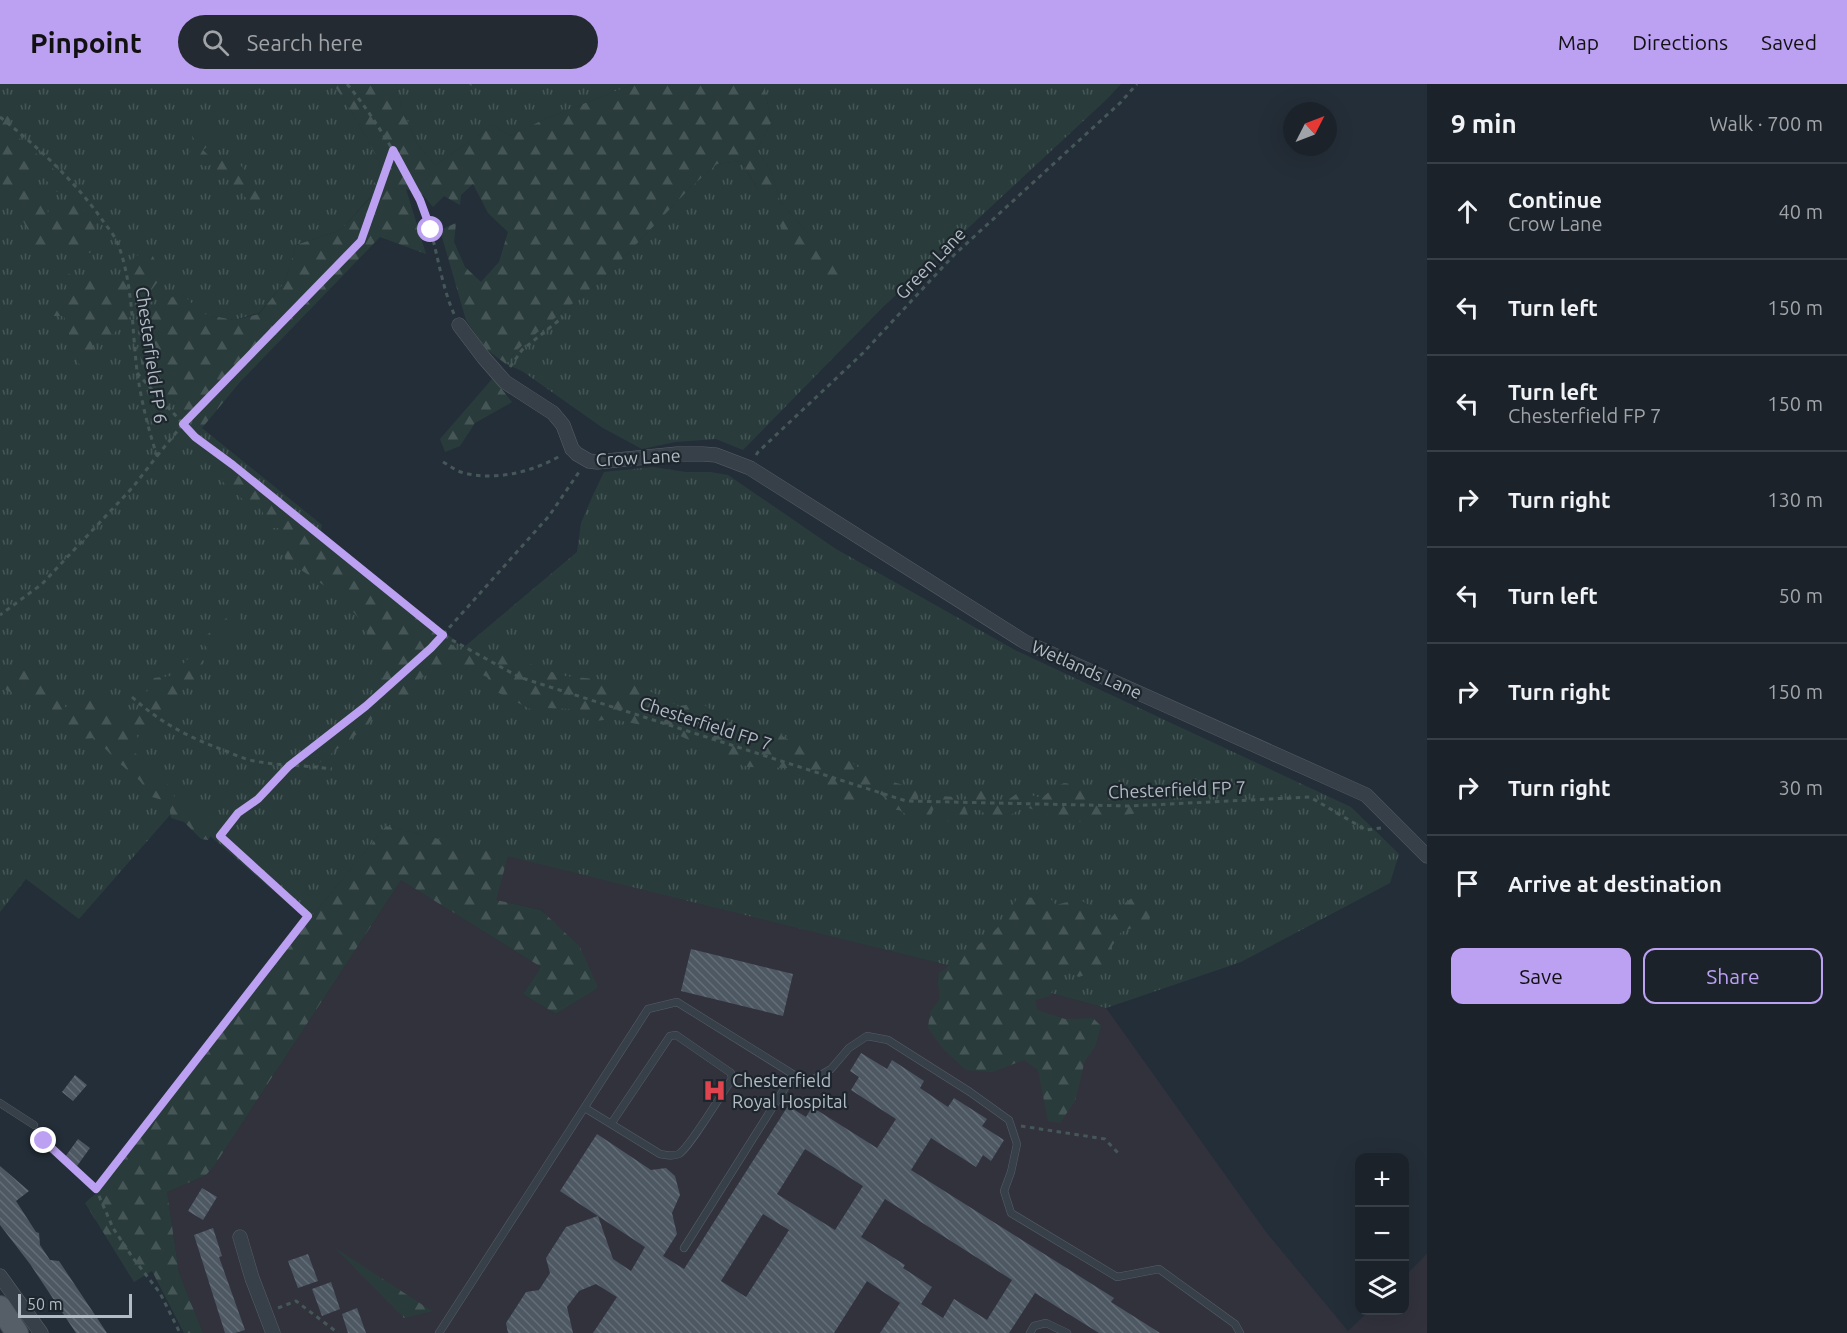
<!DOCTYPE html>
<html lang="en">
<head>
<meta charset="utf-8">
<style>
	:root { --surface:#1b222a; --page:#242a32; --text:#f1f3f6; --muted:#a0a4a8; --line:#393f47; --accent:#bca0f2 }
	body { margin:0; font-family:Ubuntu,sans-serif; background:var(--page); color:var(--text) }
	.controls { position:absolute; right:18px; bottom:18px; display:grid; overflow:hidden; border-radius:12px; box-shadow:0 6px 24px #0002 }
	.controls button { width:54px; height:54px; display:grid; place-items:center; padding:0; border:0; border-bottom:2px solid var(--line); background:var(--surface); color:var(--text); font:30px sans-serif }
	.compass { position:absolute; left:1283px; top:18px; width:54px; height:54px; border-radius:50%; background:var(--surface); box-shadow:0 6px 24px #0002; rotate:48deg }
	.scale { position:absolute; left:18px; bottom:15px; width:114px; box-sizing:border-box; padding-left:6px; border:3px solid #b3bbc4; border-top:0; font-size:16px; line-height:21px; white-space:nowrap; color:#b3bbc4; -webkit-text-stroke:4px #1d252d; paint-order:stroke }
	.stop { position:absolute; width:18px; height:18px; margin:-14px; border:4px solid #bca0f2; border-radius:50%; background:#fff }
	.stop.end { background:#bca0f2; border-color:#fff; box-shadow:0 2px 6px #0008 }
	.list { margin:0; padding:0; list-style:none }
	h2 { display:flex; justify-content:space-between; align-items:center; height:78px; margin:0; padding:0 24px; font-size:26px }
	h2 small { font-size:20px; font-weight:400; color:var(--muted) }
	.list li { display:grid; grid-template-columns:39px 1fr auto; gap:18px; align-items:center; box-sizing:border-box; height:96px; padding:0 24px; border-top:2px solid var(--line) }
	.list b { display:block; font-size:22px; white-space:nowrap }
	.list p { margin:0; font-size:20px; white-space:nowrap; color:var(--muted) }
	.list em { font-size:20px; font-style:normal; color:var(--muted) }
	.actions { display:flex; gap:12px; padding:18px 24px }
	.actions a { flex:1; padding:14px 0; border:2px solid var(--accent); border-radius:12px; text-align:center; font-size:21px; color:var(--accent) }
	.actions .main { background:var(--accent); color:#111 }
	.icon { flex:none; width:33px; height:33px; fill:none; stroke:currentColor; stroke-width:2; stroke-linecap:round; stroke-linejoin:round }
	.map { position:relative; flex:none; width:1427px; height:1249px; overflow:hidden }
	header { display:flex; align-items:center; gap:36px; box-sizing:border-box; height:84px; padding:0 30px; background:var(--accent); color:#111 }
	header strong { font-size:28px }
	nav { display:flex; gap:33px; margin-inline-start:auto; font-size:21px }
	.search { width:420px; height:54px; background:var(--page); display:flex; align-items:center; gap:15px; box-sizing:border-box; padding:0 21px; border-radius:33px; color:var(--muted); font-size:22px }
	main { display:flex }
	aside { flex:1; background:var(--surface) }
	.map>svg:first-child { display:block }
	.medical { fill:#32323d }
	.grass { fill:url(#grass-tufts) }
	.forest { fill:url(#forest-firs) }
	.building { fill:url(#building-back-hatch); fill-rule:evenodd }
	.lines { fill:none; stroke-linecap:round; stroke-linejoin:round }
	.lane-casing { stroke:#565e66; stroke-width:8 }
	.street-casing { stroke:#565e66; stroke-width:15 }
	.primary-casing { stroke:#414951; stroke-width:24 }
	.path { stroke:#465758; stroke-width:3; stroke-dasharray:4.5 4.5; stroke-linecap:butt }
	.lane { stroke:#374048; stroke-width:7 }
	.street { stroke:#374048; stroke-width:14 }
	.primary { stroke:#565f68; stroke-width:22 }
	.route { stroke:#bca0f2; stroke-width:8 }
	.labels { text-anchor:middle; dominant-baseline:central; stroke-width:4.5; stroke-linejoin:round; paint-order:stroke }
	.street-label { font-size:18px; fill:#b3bbc4; stroke:#1d252d }
	.poi-label { font-size:18px; fill:#b3bbc4; stroke:#1d252d; text-anchor:start }
</style>
</head>
<body>
<header>
<strong>Pinpoint</strong>
<div class="search"><svg class="icon" aria-label="search" viewBox="0 0 24 24"><circle cx="10" cy="10" r="6"/><path d="M15 15l6 6"/></svg>Search here</div>
<nav><a>Map</a><a>Directions</a><a>Saved</a></nav>
</header>
<main>
<div class="map">
<svg width="1427" height="1249" viewBox="0 0 1427 1249">
	<defs>
		<pattern id="grass-tufts" width="24" height="20" patternUnits="userSpaceOnUse" patternTransform="scale(1.5)"><rect width="24" height="20" fill="#293c3b"/><path d="M3 7l-1-3M5 7V3M7 7l1-3M15 17l-1-3M17 17v-4M19 17l1-3" fill="none" stroke="#465656"/></pattern>
		<pattern id="forest-firs" width="22" height="20" patternUnits="userSpaceOnUse" patternTransform="scale(1.5)"><rect width="22" height="20" fill="#293c3b"/><path d="M5 1l3.5 6h-7zM16 11l3.5 6h-7z" fill="#465656"/></pattern>
		<pattern id="building-back-hatch" width="6" height="6" patternUnits="userSpaceOnUse" patternTransform="scale(1.5)"><rect width="6" height="6" fill="#4d5863"/><path d="M-1 5l2 2M0 0l6 6M5-1l2 2" fill="none" stroke="#646e78"/></pattern>
	</defs>
	<rect width="100%" height="100%" fill="#242e38"/>
	<!-- medical -->
	<path class="medical" d="M 508,772 L 951,882 L 1106,924 L 1266,1148 L 1348,1247 L 1369,1227 L 1404,1226 L 1405,1192 L 1427,1170 L 1427,1249 L 203,1249 L 179,1189 L 167,1108 L 206,1091 L 214,1082 L 401,796 L 541,883 L 523,910 L 556,930 L 598,904 L 542,826 L 495,816 Z"/>
	<!-- grass -->
	<path class="grass" d="M 0,0 L 333,0 L 349,23 L 380,79 L 370,113 L 341,146 L 296,161 L 285,198 L 259,229 L 234,236 L 202,230 L 181,209 L 142,288 L 202,344 L 322,441 L 320,451 L 451,553 L 463,564 L 577,468 L 581,439 L 593,411 L 604,388 L 653,383 L 686,388 L 710,388 L 728,391 L 836,465 L 1015,566 L 1351,723 L 1399,770 L 1390,799 L 1241,878 L 1106,924 L 951,882 L 386,742 L 308,837 L 177,723 L 79,835 L 26,795 L 0,828 Z
		M 396,0 L 634,0 L 547,34 L 510,52 L 493,41 L 435,81 L 416,58 L 402,24 Z
		M 766,0 L 1121,0 L 1107,15 L 883,223 L 743,366 L 716,355 L 675,358 L 642,365 L 603,344 L 522,287 L 506,280 L 517,266 L 538,248 L 605,193 L 691,103 L 717,80 L 741,77 L 755,101 L 810,151 L 780,118 L 772,89 L 757,66 L 771,39 L 765,5 Z"/>
	<!-- forest -->
	<path class="forest" d="M 333,0 L 396,0 L 402,24 L 416,58 L 435,81 L 493,41 L 510,52 L 547,34 L 634,0 L 766,0 L 765,5 L 771,39 L 757,66 L 772,89 L 780,118 L 810,151 L 842,182 L 847,192 L 832,196 L 810,184 L 785,150 L 741,77 L 717,80 L 691,103 L 605,193 L 538,248 L 517,266 L 506,280 L 486,265 L 466,236 L 440,146 L 456,139 L 454,158 L 465,183 L 481,198 L 499,178 L 508,148 L 488,129 L 473,100 L 461,111 L 460,121 L 444,112 L 433,123 L 423,111 L 406,105 L 426,170 L 380,153 L 240,298 L 202,344 L 142,288 L 138,248 L 152,222 L 181,209 L 203,230 L 234,236 L 259,230 L 285,198 L 296,161 L 341,146 L 369,115 L 380,79 L 349,23 Z
		M 0,26 L 11,35 L 9,45 L 69,99 L 57,108 L 37,86 L 21,96 L 46,107 L 48,130 L 78,116 L 96,145 L 92,150 L 95,158 L 90,169 L 47,161 L 35,164 C 29,140 10,121 1,97 C 0,84 0,42 0,26 Z
		M 204,41 L 211,46 L 214,57 L 203,66 L 211,74 L 227,73 L 236,75 L 263,112 L 255,121 L 247,116 L 243,109 L 235,105 L 225,87 L 216,88 L 211,81 L 204,82 L 189,71 L 193,61 L 192,48 Z
		M 151,168 L 162,192 L 135,228 L 112,251 L 98,252 L 93,242 L 87,239 L 98,283 L 86,288 L 76,276 L 64,232 L 52,232 L 48,222 L 55,211 L 65,209 L 67,200 L 58,194 L 60,188 L 64,186 L 72,192 L 73,197 L 94,188 L 100,190 L 104,198 L 118,195 L 130,181 L 135,172 Z
		M 493,294 L 512,318 L 475,339 L 460,362 L 445,368 L 440,355 Z
		M 239,383 L 249,393 L 262,399 L 275,413 L 283,426 L 296,428 L 312,439 L 310,453 L 437,548 L 460,568 L 483,572 L 514,567 L 533,582 L 565,592 L 634,599 L 678,622 L 701,619 L 735,641 L 754,640 L 771,644 L 785,654 L 798,659 L 819,674 L 833,681 L 845,674 L 871,692 L 900,700 L 917,706 L 919,720 L 941,712 L 955,713 L 965,723 L 968,731 L 960,738 L 953,736 L 941,739 L 934,724 L 931,731 L 915,736 L 899,726 L 890,726 L 884,713 L 872,704 L 863,707 L 863,721 L 843,723 L 827,716 L 815,702 L 788,684 L 748,683 L 667,646 L 612,635 L 595,637 L 571,625 L 546,624 L 534,627 L 495,607 L 487,593 L 462,582 L 452,587 L 427,591 L 415,597 L 411,609 L 398,619 L 380,592 L 371,568 L 366,543 L 341,513 L 285,475 L 281,447 L 278,444 L 268,444 L 264,440 L 263,428 L 257,422 L 247,419 L 222,397 L 225,388 Z
		M 231,530 L 240,531 L 240,539 L 210,568 L 204,560 L 207,551 Z
		M 196,571 L 204,577 L 196,594 L 181,607 L 175,627 L 158,642 L 145,647 L 135,645 L 139,658 L 132,666 L 150,684 L 152,692 L 163,697 L 173,704 C 173,723 184,722 200,726 L 198,734 L 211,737 L 215,745 L 208,756 L 201,755 L 184,738 L 171,734 L 169,722 L 166,717 L 152,713 L 140,697 L 118,678 L 95,654 L 82,655 L 41,617 L 26,616 L 6,606 L 0,590 L 19,582 L 45,603 L 57,604 L 66,624 L 72,624 L 78,613 L 91,611 C 106,622 118,633 137,627 L 154,594 L 170,592 L 188,575 Z
		M 380,615 L 382,622 L 366,643 L 319,679 L 311,677 C 314,674 318,668 321,665 C 330,658 340,656 346,645 Z
		M 1064,699 L 1078,701 L 1089,710 L 1100,706 L 1121,719 L 1133,715 L 1139,715 L 1142,724 L 1138,729 L 1088,737 L 1069,738 L 1023,722 C 1019,725 1015,729 1010,731 C 1001,735 987,733 980,726 L 972,726 L 965,711 L 979,704 L 991,717 L 1005,718 L 1019,708 L 1042,714 L 1051,706 Z
		M 386,742 L 508,772 L 496,816 L 541,826 L 580,863 L 598,904 L 556,930 L 523,910 L 541,883 L 401,796 L 214,1082 L 206,1091 L 167,1108 L 179,1189 L 203,1249 L 184,1249 L 152,1187 L 134,1198 L 85,1119 L 100,1106 L 308,837 Z
		M 1049,813 L 1056,821 L 1079,815 L 1092,823 L 1098,833 L 1108,838 L 1120,823 L 1133,813 L 1152,821 L 1149,838 L 1121,848 L 1112,862 L 1111,881 L 1079,893 L 1058,885 L 1056,897 L 1050,912 L 1035,916 L 1037,926 L 1065,935 L 1093,934 L 1101,942 L 1095,963 L 1085,976 L 1075,1017 L 1060,1039 L 1048,1037 L 1038,986 L 1024,976 L 992,988 L 966,986 L 944,966 L 928,944 L 930,928 L 940,915 L 938,898 L 939,889 C 962,872 988,857 1005,835 C 1010,829 1013,821 1017,814 Z
		M 335,1164 L 432,1227 L 404,1234 Z"/>
	<!-- building -->
	<path class="building" d="M 691,865 L 793,890 L 783,932 L 681,907 Z
		M 861,969 L 887,985 L 892,976 L 924,997 L 920,1004 L 948,1023 L 954,1014 L 987,1035 L 982,1042 L 1004,1056 L 991,1077 L 983,1071 L 976,1083 L 931,1054 L 911,1086 L 1114,1214 L 1111,1218 L 1160,1249 L 1099,1249 L 1035,1209 L 1009,1249 L 880,1249 L 900,1219 L 867,1197 L 834,1249 L 593,1249 L 617,1213 L 596,1200 L 579,1207 L 567,1223 L 573,1249 L 508,1249 L 506,1239 L 526,1208 L 539,1206 L 550,1189 L 546,1174 L 566,1143 L 598,1132 L 560,1107 L 597,1050 L 651,1086 L 666,1084 L 675,1092 L 680,1111 L 672,1129 L 677,1150 L 663,1172 L 684,1185 L 788,1022 L 806,1033 L 812,1023 L 877,1064 L 896,1035 L 851,1006 L 859,993 L 850,987 ZM 805,1065 L 863,1102 L 835,1146 L 777,1110 ZM 885,1115 L 1012,1196 L 987,1236 L 954,1215 L 943,1234 L 921,1220 L 932,1203 L 903,1184 L 905,1181 L 861,1153 ZM 763,1130 L 789,1146 L 746,1213 L 721,1197 ZM 598,1132 L 645,1163 L 631,1187 L 613,1175 Z
		M 75,991 L 87,1001 L 73,1017 L 62,1008 Z
		M 78,1055 L 90,1064 L 77,1082 L 65,1073 Z
		M 0,1082 L 29,1107 L 16,1117 L 36,1148 L 39,1149 L 40,1161 L 50,1176 L 59,1177 L 107,1249 L 76,1249 L 30,1180 L 0,1141 Z
		M 202,1104 L 217,1113 L 203,1136 L 188,1127 Z
		M 213,1144 L 222,1172 L 219,1173 L 245,1246 L 235,1249 L 225,1249 L 194,1151 Z
		M 308,1170 L 318,1197 L 298,1204 L 288,1177 Z
		M 331,1198 L 340,1225 L 322,1232 L 312,1205 Z
		M 357,1224 L 366,1249 L 348,1249 L 342,1230 Z"/>
	<g class="lines">
		<defs>
			<path id="lane" d="M 0,1019 L 34,1041
				M 585,1024 L 660,1070 C 666,1071 673,1073 679,1070 C 690,1063 722,1009 732,995 L 731,989 L 676,951 L 670,952 L 611,1040
				M 684,1164 L 793,991
				M 439,1249 L 648,925 L 677,918 L 807,999 L 831,985 L 849,964 L 867,952 L 888,956 L 970,1008 L 1009,1036 L 1017,1060 L 1011,1088 L 1004,1107 L 1011,1129 L 1117,1193 L 1159,1185 L 1235,1240 L 1240,1249
				M 1030,1249 L 1034,1242 L 1046,1239 L 1067,1249"/>
			<path id="street" d="M 459,241 L 484,274 L 505,298 L 553,329 L 563,341 L 572,365 L 577,370 L 589,377 L 597,378 L 677,370 L 703,370 L 716,371 L 750,384 L 1025,558 L 1366,711 L 1427,772
				M 240,1153 L 252,1194 L 273,1249
				M 0,1192 L 41,1249"/>
			<path id="primary" d="M 0,1223 L 17,1249"/>
		</defs>
		<!-- lane casing -->
		<use href="#lane" class="lane-casing"/>
		<!-- street casing -->
		<use href="#street" class="street-casing"/>
		<!-- primary casing -->
		<use href="#primary" class="primary-casing"/>
		<!-- path -->
		<path class="path" d="M 347,0 C 368,25 385,53 402,81 C 411,97 420,113 426,131 C 437,163 440,198 454,230
			M 470,1 L 471,0
			M 0,33 C 38,63 75,97 103,137 C 108,144 115,152 118,160 C 133,200 132,245 137,287 C 141,316 148,344 157,372 L 133,403 L 42,500 L 0,531
			M 510,283 L 522,266 L 563,233
			M 137,289 L 195,353 L 233,381 L 443,551 L 519,593 L 906,717 L 1129,722 L 1310,713 L 1366,746 L 1381,744
			M 756,371 L 758,368 L 863,269 L 954,171 L 1120,19 L 1137,0
			M 157,372 L 183,340 L 361,157 L 393,66
			M 443,378 C 450,382 456,387 464,389 C 496,397 532,388 560,372
			M 132,613 C 161,639 186,652 223,666 C 233,670 244,675 254,677 C 280,682 306,681 332,685
			M 1021,1042 L 1105,1055 L 1119,1070
			M 34,1051 L 44,1057 L 96,1105 L 113,1144 L 133,1174 L 160,1209 L 180,1249
			M 96,1105 L 308,832 L 221,752 L 238,729 L 258,715 L 289,682 L 366,622 L 431,564 L 549,432 L 579,388
			M 278,1224 L 296,1217 L 338,1249"/>
		<!-- lane -->
		<use href="#lane" class="lane"/>
		<!-- street -->
		<use href="#street" class="street"/>
		<!-- primary -->
		<use href="#primary" class="primary"/>
	</g>
	<g class="lines">
		<!-- route -->
		<path class="route" d="M 44,1057 L 96,1105 L 308,832 L 220,752 L 238,729 L 258,715 L 289,682 L 366,622 L 431,564 L 443,551 L 233,381 L 195,353 L 183,340 L 361,157 L 393,66 L 420,116 L 431,146"/>
	</g>
	<!-- icons -->
	<defs>
		<symbol id="hospital-bare" viewBox="-9 -9 18 18"><path d="M-5-5h3v3.5h4V-5h3V5h-3V1.5h-4V5h-3Z" fill="#e0444e" stroke="#1d252d" stroke-width="2.5" paint-order="stroke"/></symbol>
	</defs>
	<g fill-rule="evenodd">
		<use href="#hospital-bare" x="698" y="990" width="33" height="33"/>
	</g>
	<g class="labels">
		<!-- street labels -->
		<g class="street-label">
			<text transform="translate(930 179) rotate(-46)">Green Lane</text>
			<text transform="translate(152 271) rotate(82)">Chesterfield FP 6</text>
			<text transform="translate(638 373) rotate(-3)">Crow Lane</text>
			<text transform="translate(1087 585) rotate(24)">Wetlands Lane</text>
			<text transform="translate(706 639) rotate(18)">Chesterfield FP 7</text>
			<text transform="translate(1177 705) rotate(-2)">Chesterfield FP 7</text>
		</g>
		<!-- poi labels -->
		<g class="poi-label">
			<text x="732" y="996">Chesterfield<tspan x="732" dy="21">Royal Hospital</tspan></text>
		</g>
	</g>
</svg>
<div class="controls">
<button>+</button>
<button>−</button>
<button><svg class="icon" aria-label="layers" viewBox="0 0 24 24"><path d="M12 4l9 5-9 5-9-5zM3 14l9 5 9-5"/></svg></button>
</div>
<svg class="compass" viewBox="-18 -18 36 36"><path d="M0-13l5 13h-10z" fill="#e53935"/><path d="M0 13l5-13h-10z" fill="#a0a4a8"/></svg>
<div class="scale">50 m</div>
<div class="stop" style="left:431px;top:146px"></div>
<div class="stop end" style="left:44px;top:1057px"></div>
</div>
<aside>
<h2>9 min<small>Walk · 700 m</small></h2>
<ul class="list">
<li><svg class="icon" aria-label="ahead" viewBox="0 0 24 24"><path d="M12 20V5M6 11l6-6 6 6"/></svg><div><b>Continue</b><p>Crow Lane</p></div><em>40 m</em></li>
<li><svg class="icon" aria-label="left" viewBox="0 0 24 24"><path d="M17 20v-9H6M10 6l-5 5 5 5"/></svg><div><b>Turn left</b></div><em>150 m</em></li>
<li><svg class="icon" aria-label="left" viewBox="0 0 24 24"><path d="M17 20v-9H6M10 6l-5 5 5 5"/></svg><div><b>Turn left</b><p>Chesterfield FP 7</p></div><em>150 m</em></li>
<li><svg class="icon" aria-label="right" viewBox="0 0 24 24"><path d="M7 20v-9h11M14 6l5 5-5 5"/></svg><div><b>Turn right</b></div><em>130 m</em></li>
<li><svg class="icon" aria-label="left" viewBox="0 0 24 24"><path d="M17 20v-9H6M10 6l-5 5 5 5"/></svg><div><b>Turn left</b></div><em>50 m</em></li>
<li><svg class="icon" aria-label="right" viewBox="0 0 24 24"><path d="M7 20v-9h11M14 6l5 5-5 5"/></svg><div><b>Turn right</b></div><em>150 m</em></li>
<li><svg class="icon" aria-label="right" viewBox="0 0 24 24"><path d="M7 20v-9h11M14 6l5 5-5 5"/></svg><div><b>Turn right</b></div><em>30 m</em></li>
<li><svg class="icon" aria-label="arrive" viewBox="0 0 24 24"><path d="M6 21V4h12l-3 4 3 4H6"/></svg><div><b>Arrive at destination</b></div></li>
</ul>
<div class="actions"><a class="main">Save</a><a>Share</a></div>
</aside>
</main>
</body>
</html>
